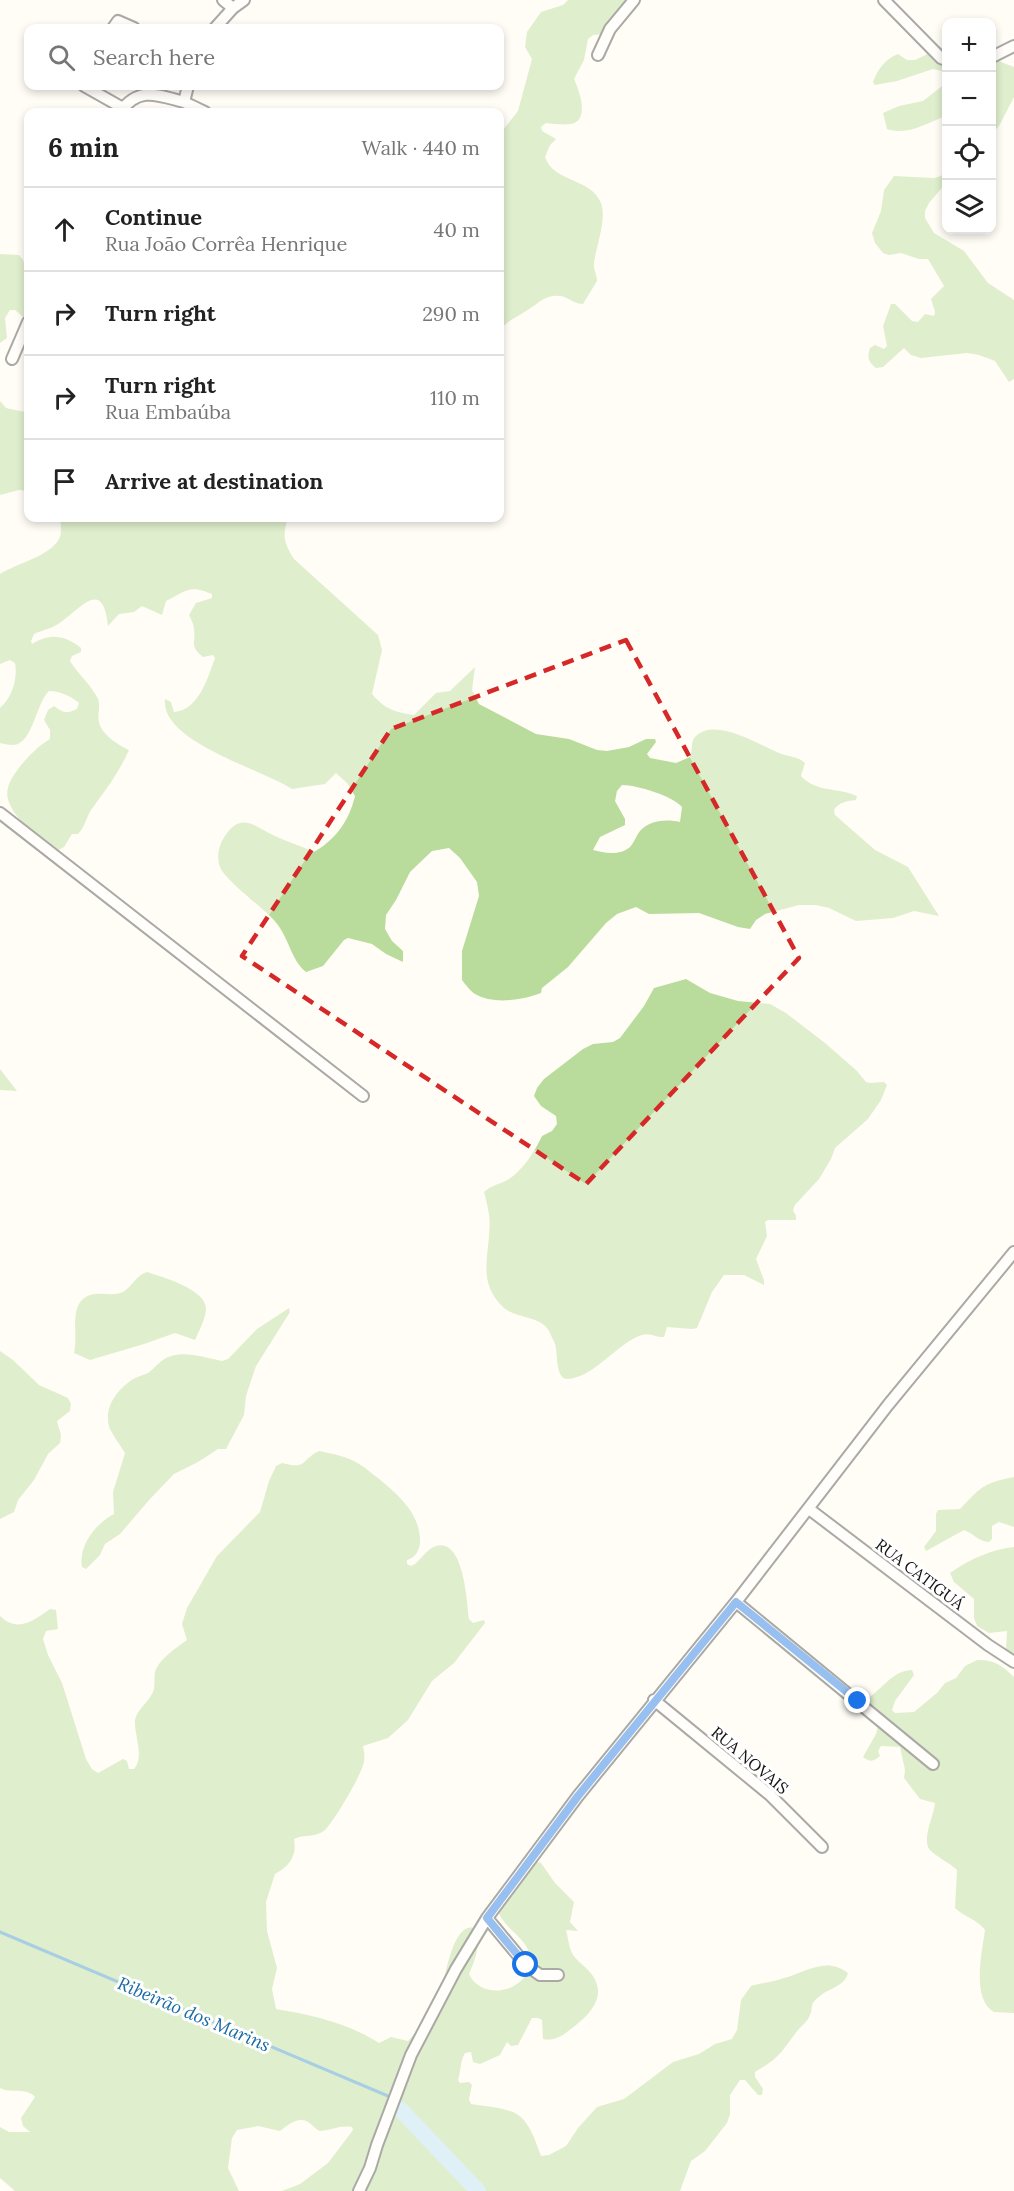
<!DOCTYPE html>
<html lang="en">
<head>
<meta charset="utf-8">
<style>
	:root { --surface:#fff; --page:#f6f6f6; --text:#222; --muted:#767676; --line:#e0e0e0 }
	body { margin:0; font-family:Lora,serif; background:var(--page); color:var(--text) }
	.controls { position:absolute; right:18px; top:18px; display:grid; overflow:hidden; border-radius:12px; box-shadow:0 3px 9px #0003 }
	.controls button { width:54px; height:54px; display:grid; place-items:center; padding:0; border:0; border-bottom:2px solid var(--line); background:var(--surface); color:var(--text); font:30px sans-serif }
	.stop { position:absolute; width:18px; height:18px; margin:-14px; border:4px solid #1a73e8; border-radius:50%; background:#fff }
	.stop.end { background:#1a73e8; border-color:#fff; box-shadow:0 2px 6px #0008 }
	.list { margin:0; padding:0; list-style:none }
	h2 { display:flex; justify-content:space-between; align-items:center; height:78px; margin:0; padding:0 24px; font-size:26px }
	h2 small { font-size:20px; font-weight:400; color:var(--muted) }
	.list li { display:grid; grid-template-columns:39px 1fr auto; gap:18px; align-items:center; box-sizing:border-box; height:84px; padding:0 24px; border-top:2px solid var(--line) }
	.list b { display:block; font-size:22px; white-space:nowrap }
	.list p { margin:0; font-size:20px; white-space:nowrap; color:var(--muted) }
	.list em { font-size:20px; font-style:normal; color:var(--muted) }
	.icon { flex:none; width:33px; height:33px; fill:none; stroke:currentColor; stroke-width:2; stroke-linecap:round; stroke-linejoin:round }
	.map { position:relative; flex:none; width:1014px; height:2191px; overflow:hidden }
	.search { position:absolute; background:var(--surface); box-shadow:0 3px 9px #0003; left:24px; top:24px; width:480px; height:66px; display:flex; align-items:center; gap:15px; box-sizing:border-box; padding:0 21px; border-radius:12px; color:var(--muted); font-size:22px }
	.panel { position:absolute; background:var(--surface); box-shadow:0 3px 9px #0003; left:24px; top:108px; width:480px; height:414px; border-radius:12px }
	.map>svg:first-child { display:block }
	.forest { fill:#b9dc9c; fill-rule:evenodd }
	.lines { fill:none; stroke-linecap:round; stroke-linejoin:round }
	.stream { stroke:#3f96cf; stroke-width:3 }
	.river { stroke:#b9e0f7; stroke-width:16 }
	.street-casing { stroke:#444; stroke-width:14 }
	.street { stroke:#fff; stroke-width:10 }
	.route { stroke:#1a73e8; stroke-width:8 }
	.marked { fill:none; stroke:#d62828; stroke-width:4.5; stroke-dasharray:12 8; stroke-linejoin:round }
	.labels { text-anchor:middle; dominant-baseline:central; stroke-width:6; stroke-linejoin:round; paint-order:stroke }
	.street-label { font-size:16px; fill:#111; stroke:#fff }
	.water-label { font-size:18px; font-style:italic; fill:#1768a6; stroke:#fff }
</style>
</head>
<body>
<div class="map">
<svg width="1014" height="2191" viewBox="0 0 1014 2191">
	<rect width="100%" height="100%" fill="#fffdf5"/>
	<!-- forest -->
	<path class="forest" d="M 568,0 L 625,0 L 606,34 L 593,35 L 588,39 L 584,60 L 574,79 C 579,90 591,121 570,124 C 563,125 553,124 546,123 L 541,127 L 542,131 L 556,139 L 550,145 L 545,157 C 553,182 591,178 601,203 C 607,219 596,247 594,263 C 593,269 597,274 597,281 L 583,304 C 571,303 569,297 560,296 C 545,294 538,304 526,311 C 516,318 510,319 502,328 L 500,327 L 500,134 L 518,111 L 532,59 L 525,47 L 527,32 L 541,12 L 563,5 Z
		M 946,45 L 946,72 L 933,69 L 897,81 L 875,85 L 873,82 C 878,69 885,59 898,54 L 907,60 L 915,60 Z
		M 992,51 L 1001,62 L 1014,67 L 1014,97 L 999,126 L 992,134 Z
		M 946,83 L 946,116 C 926,123 909,136 887,129 L 883,113 L 899,106 L 923,101 Z
		M 946,169 L 946,183 L 929,203 L 925,211 L 925,218 L 934,233 L 964,251 L 988,283 L 1014,300 L 1014,379 L 1009,382 L 995,361 L 979,355 L 967,353 L 921,358 L 911,355 L 904,348 L 883,367 L 876,368 C 868,362 867,357 870,348 L 875,345 L 884,349 L 887,346 L 883,326 L 891,304 L 895,304 L 912,321 L 918,322 L 925,314 L 934,316 L 935,312 L 931,299 L 944,286 L 928,259 L 919,259 L 901,253 L 889,255 L 883,253 L 875,243 L 872,233 L 881,211 L 884,190 L 894,176 L 934,178 L 941,176 Z
		M 0,254 L 19,255 C 27,263 26,271 26,282 L 28,282 L 28,321 L 15,310 L 10,310 L 5,318 L 7,338 L 0,343 Z
		M 0,401 L 6,408 L 25,412 L 28,408 L 28,491 L 19,490 L 0,495 Z
		M 61,518 L 288,518 C 282,536 284,543 294,559 L 378,635 L 382,650 L 372,694 C 385,709 394,712 414,715 L 436,693 L 450,691 L 475,667 L 472,690 L 479,704 L 536,734 L 569,739 L 597,750 L 607,751 L 629,747 L 646,739 L 655,739 L 656,742 L 647,754 L 650,758 L 676,763 L 690,757 C 693,750 690,741 696,736 C 716,717 759,745 779,753 C 788,757 798,756 805,763 L 801,776 C 817,793 837,787 857,796 L 856,800 C 847,801 839,802 834,810 L 835,815 L 875,850 L 908,867 L 939,916 L 914,911 L 893,918 L 856,921 L 829,908 L 816,905 L 799,905 L 765,914 L 756,920 L 750,929 L 738,927 L 699,913 L 649,914 L 636,907 L 617,914 L 606,923 L 568,967 L 542,988 L 541,993 C 522,1000 494,1005 475,994 C 470,991 466,985 462,980 L 462,951 L 479,896 L 477,882 L 460,858 L 449,848 L 432,851 L 410,872 L 396,900 L 386,915 L 385,929 L 392,941 L 403,951 L 403,962 L 386,954 L 372,944 L 348,938 L 344,940 L 323,966 L 306,972 C 292,961 289,940 278,925 C 265,908 227,883 220,867 C 216,857 219,844 225,836 C 242,811 255,827 275,836 C 288,842 301,846 314,852 C 336,839 349,821 355,796 L 347,783 L 336,773 L 325,784 L 292,789 C 262,769 160,742 165,699 L 171,702 L 174,712 C 199,710 208,677 215,658 L 213,655 L 203,657 C 189,646 196,643 194,629 C 194,625 191,619 189,615 L 196,603 L 212,598 L 212,594 C 189,584 186,591 166,601 L 162,615 L 142,606 L 134,612 L 119,614 L 108,626 C 103,578 82,607 61,622 C 54,628 43,630 34,634 L 31,641 L 32,644 C 51,633 64,635 81,648 L 81,652 L 72,656 L 70,661 C 77,673 93,687 98,699 C 101,707 97,714 99,722 C 101,734 118,745 129,750 C 120,771 105,791 91,810 C 86,818 85,827 78,834 L 72,834 L 64,847 L 55,852 C 38,844 35,840 24,825 C 3,800 1,790 22,764 C 31,754 38,746 50,739 L 50,730 L 44,720 L 48,710 L 54,706 C 63,713 67,714 77,709 L 79,703 C 71,696 60,691 49,691 C 36,703 33,743 14,745 C 10,745 4,744 0,743 L 0,708 C 12,698 18,678 15,663 L 10,660 L 0,664 L 0,574 C 17,563 52,556 60,537 C 62,531 60,523 61,518 ZM 622,785 C 637,785 673,796 682,807 L 680,822 C 667,819 650,820 640,831 C 636,836 634,843 630,847 C 620,856 604,853 593,850 L 600,837 L 625,825 L 625,819 L 615,801 L 617,791 Z
		M 686,979 L 710,993 L 738,1001 L 770,1004 L 786,1013 L 825,1043 L 857,1071 L 866,1082 L 870,1083 L 884,1082 L 887,1085 L 881,1100 L 868,1119 L 835,1148 L 831,1159 L 819,1179 L 795,1205 L 793,1210 L 796,1216 L 796,1220 L 768,1220 L 765,1222 L 767,1236 L 756,1259 L 764,1280 L 764,1285 L 744,1275 L 724,1275 L 712,1292 L 697,1328 L 692,1329 L 667,1327 L 664,1337 C 657,1338 650,1332 642,1335 C 617,1343 595,1377 568,1379 C 555,1380 558,1353 555,1344 C 553,1340 551,1335 549,1331 C 541,1315 514,1319 502,1306 C 474,1278 493,1248 489,1215 C 488,1207 486,1200 484,1192 C 491,1185 501,1184 509,1179 C 523,1170 535,1151 542,1136 L 552,1131 L 557,1124 L 556,1116 L 541,1106 L 534,1096 L 537,1088 L 544,1079 L 583,1049 L 593,1044 L 613,1042 L 620,1038 L 644,1006 L 654,988 Z
		M 0,1069 L 17,1091 L 0,1090 Z
		M 147,1272 C 162,1277 205,1289 206,1308 C 206,1318 199,1331 195,1340 L 175,1333 L 144,1344 L 90,1360 L 74,1353 C 79,1333 66,1298 95,1294 C 104,1293 115,1296 123,1292 C 133,1286 136,1275 147,1272 Z
		M 289,1308 L 290,1312 L 256,1366 L 246,1396 L 244,1415 L 226,1449 L 218,1449 L 198,1462 L 174,1474 L 150,1499 L 120,1534 L 105,1544 L 100,1555 L 86,1569 L 82,1567 C 78,1546 96,1523 114,1514 L 113,1492 L 125,1453 C 120,1445 114,1437 110,1429 C 102,1408 118,1388 135,1378 C 139,1376 144,1375 148,1373 C 156,1367 161,1359 171,1356 C 186,1351 207,1358 222,1361 L 228,1359 L 257,1329 Z
		M 0,1351 L 13,1360 L 39,1385 L 68,1398 L 71,1404 L 70,1411 L 57,1421 L 61,1435 L 60,1443 L 48,1454 L 34,1480 L 18,1500 L 14,1512 L 0,1519 Z
		M 319,1451 C 333,1454 347,1456 359,1464 C 366,1468 372,1474 378,1478 C 398,1495 421,1513 420,1543 C 419,1551 415,1558 407,1560 L 407,1564 L 411,1566 L 415,1564 C 421,1559 428,1548 436,1546 C 464,1538 467,1602 469,1619 L 473,1623 L 484,1620 L 485,1623 L 454,1663 L 432,1681 L 408,1720 L 388,1738 L 363,1746 C 364,1751 365,1756 364,1761 C 363,1773 334,1821 325,1830 C 316,1838 304,1834 294,1839 C 297,1856 290,1866 275,1874 L 266,1902 L 267,1931 L 277,1968 L 272,1989 L 276,2009 C 312,2015 348,2023 379,2043 L 391,2037 L 408,2041 L 416,2032 L 430,2029 L 430,2019 L 440,2012 C 441,1996 450,1921 474,1928 C 481,1946 476,1957 469,1974 C 483,2004 532,1990 530,1958 C 529,1937 498,1927 497,1905 C 497,1886 517,1873 524,1857 L 541,1863 L 555,1883 L 574,1902 L 570,1922 L 578,1931 L 566,1930 C 568,1937 569,1947 572,1953 C 575,1959 583,1965 588,1970 C 608,1991 595,2010 576,2025 C 567,2032 557,2042 543,2039 L 542,2020 L 538,2018 L 532,2018 L 518,2045 L 511,2046 L 507,2042 L 500,2055 L 480,2064 L 473,2062 L 471,2052 L 465,2053 C 460,2061 461,2072 458,2080 L 460,2083 L 469,2082 L 472,2085 L 469,2099 L 471,2104 C 519,2111 524,2108 541,2156 L 549,2155 L 566,2146 L 578,2128 L 597,2107 L 624,2099 L 673,2062 L 699,2054 L 715,2044 L 732,2039 L 737,2030 L 741,2000 L 751,1986 C 762,1983 773,1982 784,1978 C 806,1972 826,1956 848,1973 C 844,1987 829,1988 820,1996 C 808,2005 814,2007 810,2015 C 808,2021 802,2025 798,2030 C 781,2052 781,2057 755,2072 L 755,2077 L 763,2089 L 762,2095 L 758,2095 L 745,2080 L 740,2080 L 730,2095 L 730,2114 L 727,2123 L 705,2151 L 691,2161 L 680,2191 L 282,2191 L 300,2184 L 328,2163 L 353,2130 L 352,2127 C 340,2125 332,2130 320,2131 C 315,2129 313,2125 308,2122 C 298,2116 288,2125 280,2131 L 258,2126 L 237,2130 L 232,2138 L 228,2168 L 239,2191 L 15,2191 L 0,2178 L 0,2127 L 9,2132 L 30,2132 L 23,2126 L 21,2118 L 35,2097 C 27,2087 11,2094 0,2088 L 0,1616 C 18,1633 33,1621 50,1609 L 56,1610 L 58,1629 L 46,1631 L 43,1639 L 48,1655 L 62,1683 L 86,1759 L 92,1769 L 98,1773 L 123,1759 L 127,1761 L 129,1769 L 134,1769 C 145,1756 134,1736 135,1720 C 137,1709 149,1702 153,1692 C 156,1685 153,1676 156,1669 C 162,1657 176,1648 187,1640 L 182,1624 L 187,1608 L 217,1556 L 260,1512 L 269,1481 L 276,1466 L 282,1463 C 308,1470 300,1460 319,1451 Z
		M 1014,1477 L 1014,1527 L 999,1522 L 992,1526 L 992,1539 L 989,1542 C 979,1542 973,1533 964,1530 L 926,1551 L 924,1547 L 936,1531 L 936,1514 L 938,1510 L 960,1509 C 981,1487 983,1483 1014,1477 Z
		M 1014,1547 L 1014,1658 L 1006,1649 L 1007,1631 L 989,1633 L 977,1626 L 974,1618 L 974,1599 L 954,1582 L 950,1573 C 968,1560 992,1549 1014,1547 Z
		M 977,1660 C 994,1659 1003,1666 1014,1677 L 1014,2013 L 994,2012 C 971,1999 982,1952 985,1930 C 977,1919 964,1917 955,1908 L 957,1870 C 950,1863 935,1856 930,1850 C 921,1840 934,1816 935,1803 L 920,1799 L 904,1778 L 905,1770 L 900,1747 L 881,1746 L 878,1751 L 880,1756 C 873,1762 870,1762 863,1757 L 876,1734 L 878,1726 L 856,1702 C 879,1699 887,1671 912,1670 L 914,1675 L 895,1701 L 892,1710 L 895,1713 L 914,1712 L 937,1693 L 945,1683 L 956,1678 L 965,1666 Z"/>
	<g class="lines">
		<!-- stream -->
		<path class="stream" d="M 0,1932 L 388,2096"/>
		<!-- river -->
		<path class="river" d="M 400,2109 L 478,2191"/>
		<defs>
			<path id="street" d="M 223,0 L 233,8
				M 884,0 L 941,58 L 946,60
				M 113,28 L 118,21 L 134,28
				M 215,28 L 233,8 L 244,0
				M 598,55 L 610,29 L 634,0
				M 992,57 L 1014,46
				M 84,86 L 123,108
				M 184,102 L 205,112
				M 120,112 C 139,86 157,95 184,102 L 188,86
				M 12,359 L 28,322
				M 0,813 L 363,1096
				M 809,1509 L 988,1645 L 1014,1662
				M 736,1602 L 933,1764
				M 654,1700 L 770,1795 L 822,1847
				M 487,1918 L 526,1965 L 540,1975 L 558,1975
				M 359,2191 L 370,2168 L 377,2145 L 411,2055 L 456,1969 L 487,1918 L 578,1796 L 736,1602 L 888,1405 L 1014,1252"/>
		</defs>
		<!-- street casing -->
		<use href="#street" class="street-casing"/>
		<!-- street -->
		<use href="#street" class="street"/>
	</g>
	<g class="lines">
		<!-- route -->
		<path class="route" d="M 526,1965 L 487,1918 L 578,1796 L 736,1602 L 858,1701"/>
	</g>
	<!-- marked area -->
	<path d="M0 0H1014V2191H0ZM 626,640 L 799,958 L 586,1184 L 242,956 L 391,729 Z" fill="#fffdf5" fill-opacity=".55" fill-rule="evenodd"/>
	<path class="marked" d="M 626,640 L 799,958 L 586,1184 L 242,956 L 391,729 Z"/>
	<g class="labels">
		<!-- street labels -->
		<g class="street-label">
			<text transform="translate(920 1574) rotate(37)">RUA CATIGUÁ</text>
			<text transform="translate(750 1760) rotate(40)">RUA NOVAIS</text>
		</g>
		<!-- water labels -->
		<g class="water-label">
			<text transform="translate(194 2014) rotate(23)">Ribeirão dos Marins</text>
		</g>
	</g>
</svg>
<div class="controls">
<button>+</button>
<button>−</button>
<button><svg class="icon" aria-label="locate" viewBox="0 0 24 24"><circle cx="12" cy="12" r="6"/><path d="M12 2v4M12 18v4M2 12h4M18 12h4"/></svg></button>
<button><svg class="icon" aria-label="layers" viewBox="0 0 24 24"><path d="M12 4l9 5-9 5-9-5zM3 14l9 5 9-5"/></svg></button>
</div>
<div class="stop" style="left:526px;top:1965px"></div>
<div class="stop end" style="left:858px;top:1701px"></div>
<div class="search"><svg class="icon" aria-label="search" viewBox="0 0 24 24"><circle cx="10" cy="10" r="6"/><path d="M15 15l6 6"/></svg>Search here</div>
<section class="panel">
<h2>6 min<small>Walk · 440 m</small></h2>
<ul class="list">
<li><svg class="icon" aria-label="ahead" viewBox="0 0 24 24"><path d="M12 20V5M6 11l6-6 6 6"/></svg><div><b>Continue</b><p>Rua João Corrêa Henrique</p></div><em>40 m</em></li>
<li><svg class="icon" aria-label="right" viewBox="0 0 24 24"><path d="M7 20v-9h11M14 6l5 5-5 5"/></svg><div><b>Turn right</b></div><em>290 m</em></li>
<li><svg class="icon" aria-label="right" viewBox="0 0 24 24"><path d="M7 20v-9h11M14 6l5 5-5 5"/></svg><div><b>Turn right</b><p>Rua Embaúba</p></div><em>110 m</em></li>
<li><svg class="icon" aria-label="arrive" viewBox="0 0 24 24"><path d="M6 21V4h12l-3 4 3 4H6"/></svg><div><b>Arrive at destination</b></div></li>
</ul>
</section>
</div>
</body>
</html>
